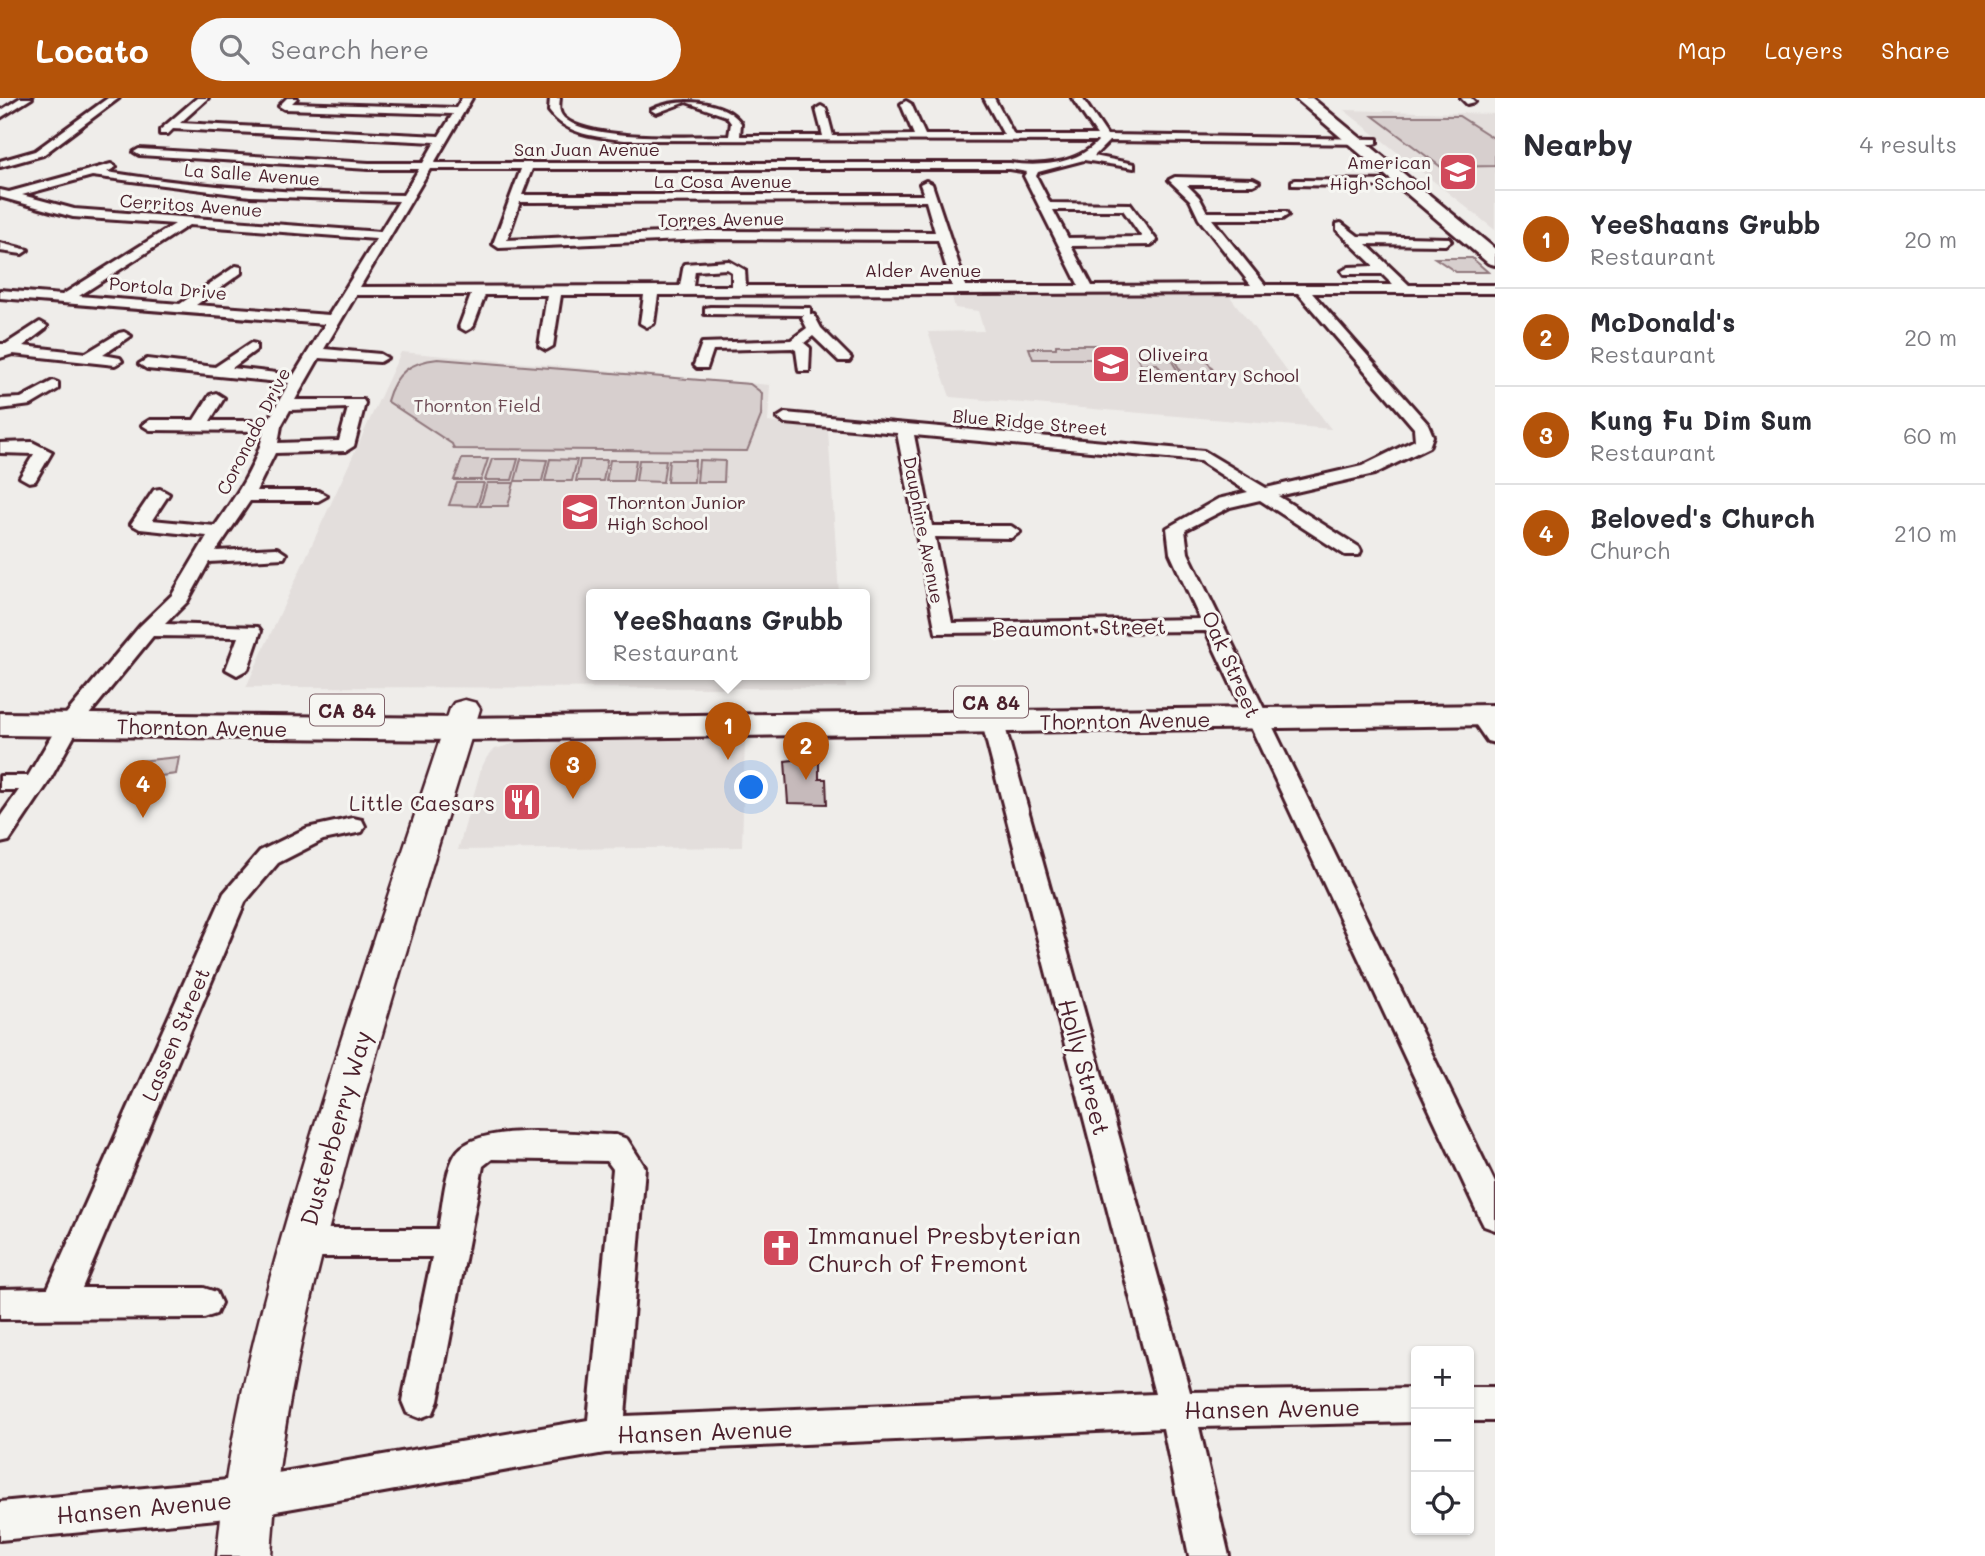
<!DOCTYPE html>
<html lang="en">
<head>
<meta charset="utf-8">
<style>
	:root { --surface:#fff; --page:#f7f7f7; --text:#2b2b33; --muted:#7c7c81; --line:#e1e1e2; --accent:#b45309 }
	body { margin:0; font-family:Mali,sans-serif; background:var(--page); color:var(--text) }
	.controls { position:absolute; right:21px; bottom:21px; display:grid; overflow:hidden; border-radius:7px; box-shadow:0 2px 5px #0004 }
	.controls button { width:63px; height:63px; display:grid; place-items:center; padding:0; border:0; border-bottom:2px solid var(--line); background:var(--surface); color:var(--text); font:35px sans-serif }
	.you { position:absolute; left:752px; top:690px; width:24px; height:24px; margin:-18px; border:5px solid #fff; border-radius:50%; background:#1a73e8; box-shadow:0 0 0 10px #1a73e833 }
	.badge { display:grid; place-items:center; width:46px; height:46px; border-radius:50%; background:var(--accent); color:#fff; font-size:23px; font-weight:700 }
	.pin { position:absolute; translate:-50% -58px; filter:drop-shadow(0 2px 4px #0008) }
	.pin::after { content:''; position:absolute; top:37px; width:24px; height:21px; background:inherit; clip-path:polygon(0 0,100% 0,50% 100%) }
	.popup { position:absolute; left:586px; top:491px; width:284px; height:91px; box-sizing:border-box; display:grid; place-content:center; border-radius:7px; background:var(--surface); filter:drop-shadow(0 2px 5px #0005); font-size:23px; white-space:nowrap; color:var(--muted) }
	.popup b { font-size:26px; color:var(--text) }
	.popup::after { content:''; position:absolute; left:50%; top:100%; margin-left:-14px; border:14px solid transparent; border-top-color:var(--surface) }
	.list { margin:0; padding:0; list-style:none }
	h2 { display:flex; justify-content:space-between; align-items:center; height:91px; margin:0; padding:0 28px; font-size:30px }
	h2 small { font-size:23px; font-weight:400; color:var(--muted) }
	.list li { display:grid; grid-template-columns:46px 1fr auto; gap:21px; align-items:center; box-sizing:border-box; height:98px; padding:0 28px; border-top:2px solid var(--line) }
	.list b { display:block; font-size:26px; white-space:nowrap }
	.list p { margin:0; font-size:23px; white-space:nowrap; color:var(--muted) }
	.list em { font-size:23px; font-style:normal; color:var(--muted) }
	.icon { flex:none; width:38px; height:38px; fill:none; stroke:currentColor; stroke-width:2; stroke-linecap:round; stroke-linejoin:round }
	.map { position:relative; flex:none; width:1495px; height:1458px; overflow:hidden }
	header { display:flex; align-items:center; gap:42px; box-sizing:border-box; height:98px; padding:0 35px; background:var(--accent); color:#fff }
	header strong { font-size:33px }
	nav { display:flex; gap:38px; margin-inline-start:auto; font-size:24px }
	.search { width:490px; height:63px; background:var(--page); display:flex; align-items:center; gap:18px; box-sizing:border-box; padding:0 24px; border-radius:38px; color:var(--muted); font-size:26px }
	main { display:flex }
	aside { flex:1; background:var(--surface) }
	.map>svg:first-child { display:block }
	.built { fill:#e3dedc }
	.green { fill:#d7cfce; stroke:#90777c; stroke-width:2 }
	.building { fill:#c6babb; stroke:#4a1f2b; stroke-width:2 }
	.lines { fill:none; stroke-linecap:round; stroke-linejoin:round }
	.minor-casing { stroke:#4a1f2b; stroke-width:6 }
	.secondary-casing { stroke:#4a1f2b; stroke-width:5 }
	.primary-casing { stroke:#4a1f2b; stroke-width:6 }
	.minor { fill:#f6f6f2; fill-rule:evenodd }
	.secondary { fill:#f6f6f2; fill-rule:evenodd }
	.primary { fill:#f6f6f2; fill-rule:evenodd }
	.labels { text-anchor:middle; dominant-baseline:central; stroke-width:6; stroke-linejoin:round; paint-order:stroke }
	.far-street-label { font-size:18px; fill:#4a1f2b; stroke:#f6f6f2 }
	.far-poi-label { font-size:18px; fill:#4a1f2b; stroke:#f6f6f2; text-anchor:start }
	.far-park-label { font-size:18px; fill:#6d4b54; stroke:#f6f6f2 }
	.shield { fill:#f6f6f2; stroke:#7e6067; stroke-width:2 }
	.shield-label { font-size:19px; font-weight:bold; fill:#4a1f2b }
	.street-label { font-size:21px; fill:#4a1f2b; stroke:#f6f6f2 }
	.poi-label { font-size:21px; fill:#4a1f2b; stroke:#f6f6f2; text-anchor:end }
	.near-street-label { font-size:24px; fill:#4a1f2b; stroke:#f6f6f2 }
	.near-poi-label { font-size:24px; fill:#4a1f2b; stroke:#f6f6f2; text-anchor:start }
</style>
</head>
<body>
<header>
<strong>Locato</strong>
<div class="search"><svg class="icon" aria-label="search" viewBox="0 0 24 24"><circle cx="10" cy="10" r="6"/><path d="M15 15l6 6"/></svg>Search here</div>
<nav><a>Map</a><a>Layers</a><a>Share</a></nav>
</header>
<main>
<div class="map">
<svg width="1495" height="1458" viewBox="0 0 1495 1458">
	<rect width="100%" height="100%" fill="#efedea"/>
	<filter id="ink" filterUnits="userSpaceOnUse"><feTurbulence type="fractalNoise" baseFrequency=".0143" numOctaves="2"/><feDisplacementMap in="SourceGraphic" scale="14" xChannelSelector="R" yChannelSelector="G"/><feConvolveMatrix kernelMatrix="1 2 1 2 8 2 1 2 1" color-interpolation-filters="sRGB"/></filter>
	<g filter="url(#ink)">
		<!-- built -->
		<path class="built" d="M 1344,12 L 1495,16 L 1495,132 Z
			M 951,195 L 1228,196 L 1331,331 L 950,299 L 928,234 L 984,233 L 978,213 L 955,210 Z
			M 401,254 L 770,287 L 768,324 L 828,332 L 839,496 L 592,496 L 592,576 L 845,576 L 846,590 L 246,589 Z
			M 745,639 L 742,749 L 458,752 L 481,671 L 487,659 L 495,651 L 523,643 Z"/>
		<!-- green -->
		<path class="green" d="M 1373,18 L 1459,18 L 1495,41 L 1495,68 L 1441,69 Z
			M 1435,160 L 1472,160 L 1488,174 L 1456,174 Z
			M 1056,247 L 1100,247 L 1107,261 L 1033,261 L 1029,250 L 1056,250 Z
			M 1136,257 L 1168,257 L 1179,275 L 1163,275 L 1157,266 L 1141,266 Z
			M 1171,257 L 1203,257 L 1215,275 L 1182,275 Z
			M 438,261 L 750,286 L 762,295 L 761,318 L 747,353 L 454,351 L 452,346 L 387,303 C 395,275 410,264 438,261 Z
			M 462,361 L 488,361 L 481,382 L 454,382 Z
			M 492,361 L 518,361 L 512,382 L 485,382 Z
			M 521,361 L 547,362 L 542,383 L 515,383 Z
			M 550,361 L 577,362 L 572,383 L 545,383 Z
			M 580,362 L 607,362 L 603,383 L 576,383 Z
			M 610,362 L 636,362 L 633,383 L 606,383 Z
			M 639,362 L 666,362 L 663,384 L 636,383 Z
			M 669,362 L 695,362 L 694,384 L 667,384 Z
			M 699,362 L 725,363 L 724,384 L 697,384 Z
			M 457,385 L 484,385 L 477,408 L 449,407 Z
			M 487,385 L 514,385 L 508,408 L 480,408 Z
			M 179,659 L 176,676 L 136,681 L 139,663 Z"/>
		<!-- building -->
		<path class="building" d="M 811,660 L 819,663 L 819,681 L 826,681 L 827,706 L 788,705 L 785,663 Z"/>
		<g class="lines">
			<defs>
				<path id="minor" d="M 20,0 L 32,0 L 0,20 L 0,13 Z
					M 108,0 L 119,0 L 43,57 L 0,69 L 0,63 L 35,53 Z
					M 197,0 L 208,0 L 180,25 L 439,38 L 453,16 L 284,11 L 279,8 L 287,0 L 297,0 L 292,5 L 456,10 L 462,0 L 472,0 L 434,65 L 1010,65 C 1038,69 1077,67 1098,43 L 625,42 C 597,39 566,37 549,13 L 550,0 L 560,0 C 559,8 558,14 564,20 C 591,44 693,38 729,38 L 731,25 L 726,18 L 686,4 L 656,15 L 651,12 C 676,0 723,0 741,25 L 740,38 L 823,38 L 816,11 L 821,8 L 826,11 L 833,38 L 914,37 L 901,6 L 906,3 L 911,6 L 925,37 L 1004,37 L 984,0 L 994,0 L 1014,37 L 1097,37 L 1072,0 L 1082,0 L 1107,37 L 1377,41 L 1377,45 L 1373,46 L 1109,43 L 1094,58 L 1134,66 L 1134,70 L 1084,62 L 1038,74 L 1036,78 L 1050,105 L 1130,106 L 1157,143 L 1151,147 L 1071,148 L 1092,188 L 1251,187 L 1199,121 L 1190,102 L 1171,84 L 1169,82 L 1175,79 L 1253,81 L 1259,84 L 1253,87 L 1187,87 L 1199,99 L 1207,114 L 1286,114 L 1288,117 L 1282,121 L 1212,121 L 1265,187 L 1393,187 L 1382,176 L 1344,176 L 1342,173 L 1349,169 L 1374,168 L 1337,132 L 1337,126 L 1341,125 L 1358,138 L 1449,140 L 1451,143 L 1445,147 L 1366,146 L 1409,187 L 1495,187 L 1495,195 L 1312,195 L 1428,326 L 1433,338 L 1429,349 L 1374,376 L 1278,398 L 1359,449 L 1361,453 L 1359,457 L 1345,457 L 1260,402 L 1230,409 L 1185,432 L 1188,455 L 1495,1085 L 1495,1132 L 1484,1128 L 1479,1118 L 1206,533 L 936,535 L 897,335 L 785,325 L 777,320 L 785,315 L 1204,353 L 1266,390 L 1362,368 L 1415,342 L 1414,330 L 1298,195 L 658,197 L 654,225 L 647,229 L 640,225 L 644,197 L 561,197 L 553,248 L 546,252 L 539,248 L 547,197 L 485,197 L 473,229 L 466,233 L 459,229 L 471,197 L 356,197 L 324,251 L 380,256 L 387,260 L 380,264 L 319,260 L 295,302 L 363,302 L 365,305 L 354,348 L 346,353 L 275,355 L 256,393 L 318,393 L 327,398 L 318,403 L 250,403 L 216,453 L 277,450 L 286,456 L 284,460 L 209,464 L 187,504 L 165,526 L 258,529 L 261,533 L 248,571 L 237,577 L 226,571 L 238,539 L 153,538 L 79,629 L 48,685 L 9,743 L 0,745 L 0,719 L 19,692 L 0,692 L 0,678 L 28,678 L 61,622 L 140,528 L 172,497 L 207,438 L 140,431 L 131,426 L 154,392 L 160,391 L 169,396 L 152,422 L 215,428 C 235,399 257,368 264,333 L 150,332 L 142,327 L 150,322 L 194,322 L 210,297 L 216,295 L 224,300 L 210,323 L 268,323 L 289,285 L 147,271 L 139,266 L 147,261 L 215,269 L 251,245 L 256,246 L 256,252 L 232,270 L 294,277 L 325,226 L 0,200 L 0,192 L 62,197 L 175,126 L 73,119 L 0,99 L 0,92 L 9,94 L 111,66 L 116,69 L 107,74 C 205,90 304,96 403,97 L 419,71 L 369,71 L 139,57 L 134,54 L 139,51 L 369,65 L 423,65 L 435,44 L 173,31 L 168,36 L 160,36 L 160,32 ZM 430,71 L 521,71 L 493,146 L 499,150 L 706,141 L 938,142 L 952,188 L 746,188 L 745,172 L 729,163 L 684,166 L 680,188 L 360,189 ZM 532,71 L 1010,71 L 1027,74 L 1024,78 L 1079,188 L 966,188 L 932,86 L 926,83 L 920,86 L 924,97 L 522,97 ZM 92,78 L 250,98 L 399,103 L 380,134 L 74,111 L 22,97 ZM 926,103 L 935,134 L 706,133 L 507,142 L 520,104 ZM 1053,112 L 1123,112 L 1142,139 L 1068,140 ZM 189,127 L 376,141 L 329,217 L 196,207 L 241,175 L 241,169 L 236,168 L 180,206 L 79,198 ZM 727,171 L 732,174 L 732,188 L 693,188 L 695,173 ZM 348,310 L 339,343 L 278,345 L 281,328 L 290,312 ZM 914,337 L 1200,363 L 1248,394 L 1218,401 L 1167,430 L 1170,455 L 1200,521 L 952,525 L 935,439 L 1011,440 L 1020,434 L 1011,428 L 932,428 Z
					M 1461,0 L 1471,0 L 1475,4 L 1467,6 Z
					M 1296,82 L 1404,83 L 1410,86 L 1404,89 L 1292,87 L 1292,83 Z
					M 0,145 L 28,152 L 22,156 L 0,153 Z
					M 710,209 L 810,210 L 810,216 L 814,217 L 821,230 L 851,260 L 849,263 L 839,263 L 813,238 L 804,245 L 810,250 L 809,273 L 799,273 L 796,252 L 792,250 L 713,252 L 707,270 L 697,270 L 694,267 L 702,245 L 791,242 L 807,230 L 802,220 L 804,217 L 705,216 L 705,210 Z
					M 40,224 L 47,228 L 45,231 L 23,248 L 86,255 L 119,235 L 124,234 L 131,238 L 103,257 L 120,260 L 122,263 L 115,267 L 13,256 L 0,260 L 0,246 L 6,246 Z
					M 53,283 L 58,285 L 58,291 L 31,307 L 0,311 L 0,301 L 21,300 Z
					M 32,344 L 52,354 L 35,383 L 29,384 L 20,379 L 34,356 L 0,355 L 0,345 Z
					M 1480,610 L 1488,612 L 1495,622 L 1495,645 L 1487,643 L 1469,617 Z
					M 993,618 L 1004,625 L 1190,1294 L 1416,1290 L 1416,1324 L 1199,1329 L 1229,1458 L 1189,1458 L 1163,1330 L 605,1355 L 248,1418 L 0,1442 L 0,1404 L 248,1380 L 588,1322 L 613,1071 L 607,1063 L 492,1061 L 483,1068 L 438,1303 L 433,1315 L 420,1320 L 407,1315 L 402,1303 L 432,1159 L 302,1159 L 290,1155 L 285,1145 L 290,1135 L 302,1131 L 438,1131 C 443,1108 444,1077 455,1057 C 475,1022 579,1037 616,1037 L 627,1041 L 645,1069 L 625,1318 L 1155,1296 L 982,625 Z
					M 353,720 L 362,722 L 365,728 L 362,734 L 323,742 L 278,765 L 245,804 L 82,1190 L 204,1190 L 216,1194 L 221,1205 L 216,1216 L 204,1220 L 0,1221 L 0,1191 L 48,1190 L 224,795 L 260,753 L 307,730 Z
					M 1469,1289 L 1495,1289 L 1495,1323 L 1469,1323 Z"/>
				<path id="secondary" d="M 465,602 L 476,605 L 480,611 C 432,768 383,925 341,1084 C 308,1207 278,1330 271,1458 L 217,1458 C 228,1330 261,1208 297,1086 C 344,926 398,769 450,611 L 454,605 Z"/>
				<path id="primary" d="M 1295,0 L 1312,0 L 1495,151 L 1495,167 L 1488,165 Z
					M 1495,607 L 1495,627 L 459,642 L 0,637 L 0,615 L 459,620 Z"/>
			</defs>
			<!-- minor casing -->
			<use href="#minor" class="minor-casing"/>
			<!-- secondary casing -->
			<use href="#secondary" class="secondary-casing"/>
			<!-- primary casing -->
			<use href="#primary" class="primary-casing"/>
			<!-- minor -->
			<use href="#minor" class="minor"/>
			<!-- secondary -->
			<use href="#secondary" class="secondary"/>
			<!-- primary -->
			<use href="#primary" class="primary"/>
		</g>
	</g>
	<!-- icons -->
	<defs>
		<symbol id="school-square" viewBox="-11 -11 22 22"><rect x="-9" y="-9" width="18" height="18" rx="4" fill="#d1495b" stroke="#f6f6f2"/><path d="M0-5L7-2L0 1L-7-2ZM-4 1L0 2.5L4 1V4Q0 6-4 4Z" fill="#fff"/></symbol>
		<symbol id="restaurant-square" viewBox="-11 -11 22 22"><rect x="-9" y="-9" width="18" height="18" rx="4" fill="#d1495b" stroke="#f6f6f2"/><path d="M-5-6h1v4h1v-4h1v4h1v-4h1v5L-1.5 .5V6h-2V.5L-5-1ZM5-6V6H3V1.5H1.5Q1.5-4 5-6Z" fill="#fff"/></symbol>
		<symbol id="church-square" viewBox="-11 -11 22 22"><rect x="-9" y="-9" width="18" height="18" rx="4" fill="#d1495b" stroke="#f6f6f2"/><path d="M-1.2-6h2.4v3.5h3.3v2.4h-3.3V6h-2.4V-.1h-3.3v-2.4h3.3Z" fill="#fff"/></symbol>
	</defs>
	<g fill-rule="evenodd">
		<use href="#school-square" x="1436" y="52" width="44" height="44"/>
		<use href="#school-square" x="1089" y="244" width="44" height="44"/>
		<use href="#school-square" x="558" y="392" width="44" height="44"/>
		<use href="#restaurant-square" x="500" y="682" width="44" height="44"/>
		<use href="#church-square" x="759" y="1128" width="44" height="44"/>
	</g>
	<g class="labels">
		<!-- far-street labels -->
		<g class="far-street-label">
			<text x="587" y="51">San Juan Avenue</text>
			<text transform="translate(252 76) rotate(4)">La Salle Avenue</text>
			<text x="723" y="83">La Cosa Avenue</text>
			<text transform="translate(191 107) rotate(4)">Cerritos Avenue</text>
			<text transform="translate(721 121) rotate(-1)">Torres Avenue</text>
			<text x="923" y="172">Alder Avenue</text>
			<text transform="translate(168 190) rotate(5)">Portola Drive</text>
			<text transform="translate(1030 324) rotate(5)">Blue Ridge Street</text>
			<text transform="translate(253 333) rotate(-63)">Coronado Drive</text>
			<text transform="translate(924 432) rotate(79)">Dauphine Avenue</text>
		</g>
		<!-- far-poi labels -->
		<g class="far-poi-label">
			<text x="1431" y="64" text-anchor="end">American<tspan x="1431" dy="21">High School</tspan></text>
			<text x="1138" y="256">Oliveira<tspan x="1138" dy="21">Elementary School</tspan></text>
			<text x="607" y="404">Thornton Junior<tspan x="607" dy="21">High School</tspan></text>
		</g>
		<!-- far-park labels -->
		<g class="far-park-label">
			<text x="477" y="307">Thornton Field</text>
		</g>
		<!-- shield labels -->
		<g class="shield">
			<rect x="954" y="588.5" width="74" height="31" rx="5"/>
			<rect x="310" y="596.5" width="74" height="31" rx="5"/>
		</g>
		<g class="shield-label">
			<text x="991" y="604">CA 84</text>
			<text x="347" y="612">CA 84</text>
		</g>
		<!-- street labels -->
		<g class="street-label">
			<text transform="translate(1079 529) rotate(-1)">Beaumont Street</text>
			<text transform="translate(1232 566) rotate(66)">Oak Street</text>
			<text transform="translate(1125 622) rotate(-1)">Thornton Avenue</text>
			<text transform="translate(202 629) rotate(1)">Thornton Avenue</text>
			<text transform="translate(175 936) rotate(-67)">Lassen Street</text>
		</g>
		<!-- poi labels -->
		<g class="poi-label">
			<text x="495" y="704">Little Caesars</text>
		</g>
		<!-- near-street labels -->
		<g class="near-street-label">
			<text transform="translate(1085 969) rotate(75)">Holly Street</text>
			<text transform="translate(335 1030) rotate(-74)">Dusterberry Way</text>
			<text transform="translate(1272 1310) rotate(-1)">Hansen Avenue</text>
			<text transform="translate(705 1333) rotate(-2)">Hansen Avenue</text>
			<text transform="translate(144 1409) rotate(-5)">Hansen Avenue</text>
		</g>
		<!-- near-poi labels -->
		<g class="near-poi-label">
			<text x="808" y="1136">Immanuel Presbyterian<tspan x="808" dy="28">Church of Fremont</tspan></text>
		</g>
	</g>
</svg>
<div class="controls">
<button>+</button>
<button>−</button>
<button><svg class="icon" aria-label="locate" viewBox="0 0 24 24"><circle cx="12" cy="12" r="6"/><path d="M12 2v4M12 18v4M2 12h4M18 12h4"/></svg></button>
</div>
<div class="you"></div>
<div class="pin badge" style="left:728px;top:662px">1</div>
<div class="popup"><b>YeeShaans Grubb</b>Restaurant</div>
<div class="pin badge" style="left:806px;top:682px">2</div>
<div class="pin badge" style="left:573px;top:701px">3</div>
<div class="pin badge" style="left:143px;top:720px">4</div>
</div>
<aside>
<h2>Nearby<small>4 results</small></h2>
<ul class="list">
<li><span class="badge">1</span><div><b>YeeShaans Grubb</b><p>Restaurant</p></div><em>20 m</em></li>
<li><span class="badge">2</span><div><b>McDonald's</b><p>Restaurant</p></div><em>20 m</em></li>
<li><span class="badge">3</span><div><b>Kung Fu Dim Sum</b><p>Restaurant</p></div><em>60 m</em></li>
<li><span class="badge">4</span><div><b>Beloved's Church</b><p>Church</p></div><em>210 m</em></li>
</ul>
</aside>
</main>
</body>
</html>
